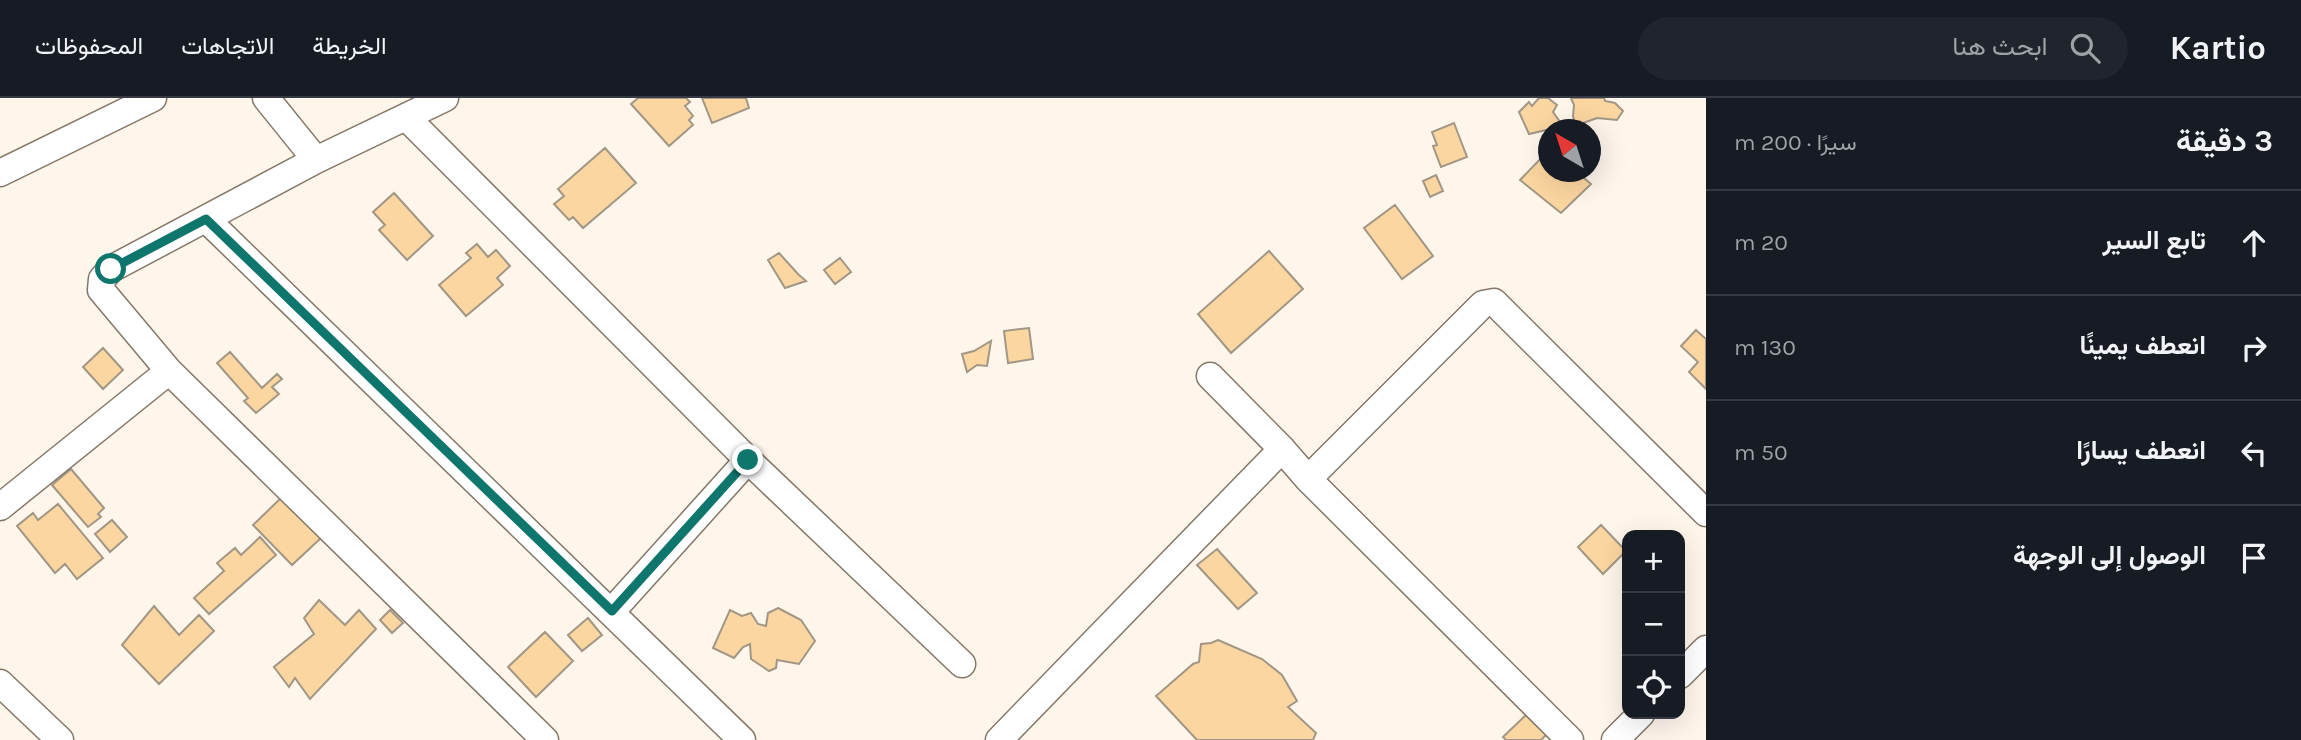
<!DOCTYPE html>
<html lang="ar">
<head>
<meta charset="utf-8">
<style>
	:root { --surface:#171b24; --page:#20242c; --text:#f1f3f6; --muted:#9ea1a6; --line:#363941 }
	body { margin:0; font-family:Karla,Vazirmatn,sans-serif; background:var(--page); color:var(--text); direction:rtl }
	.controls { position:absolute; right:21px; bottom:21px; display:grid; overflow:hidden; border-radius:14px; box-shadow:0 7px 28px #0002 }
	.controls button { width:63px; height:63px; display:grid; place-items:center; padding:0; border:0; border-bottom:2px solid var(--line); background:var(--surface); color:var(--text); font:35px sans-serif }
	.compass { position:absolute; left:1538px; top:21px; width:63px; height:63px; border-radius:50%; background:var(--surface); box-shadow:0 7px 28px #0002; rotate:321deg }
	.stop { position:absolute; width:21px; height:21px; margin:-16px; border:5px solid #0f766e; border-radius:50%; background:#fff }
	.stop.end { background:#0f766e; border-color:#fff; box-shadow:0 2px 7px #0008 }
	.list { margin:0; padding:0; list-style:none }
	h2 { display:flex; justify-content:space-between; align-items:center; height:91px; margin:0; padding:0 28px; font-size:30px }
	h2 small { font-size:23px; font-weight:400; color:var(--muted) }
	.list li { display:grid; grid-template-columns:46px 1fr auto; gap:21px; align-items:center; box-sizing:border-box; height:105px; padding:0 28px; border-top:2px solid var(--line) }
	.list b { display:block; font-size:26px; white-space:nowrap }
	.list em { font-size:23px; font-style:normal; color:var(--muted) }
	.icon { flex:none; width:38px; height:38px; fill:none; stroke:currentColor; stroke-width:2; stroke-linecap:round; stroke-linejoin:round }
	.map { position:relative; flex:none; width:1706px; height:642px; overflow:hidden; direction:ltr }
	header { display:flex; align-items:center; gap:42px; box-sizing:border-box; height:98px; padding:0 35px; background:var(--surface); border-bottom:2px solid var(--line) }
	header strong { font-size:33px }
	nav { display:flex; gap:38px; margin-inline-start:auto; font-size:24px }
	.search { width:490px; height:63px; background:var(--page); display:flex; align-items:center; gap:18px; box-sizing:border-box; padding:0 24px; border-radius:38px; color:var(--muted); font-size:26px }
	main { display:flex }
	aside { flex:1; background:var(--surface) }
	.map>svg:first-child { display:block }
	.building { fill:#fcd6a0; stroke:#a29685; stroke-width:2 }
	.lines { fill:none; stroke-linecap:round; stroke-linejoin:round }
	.street-casing { stroke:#847767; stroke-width:29 }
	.street { stroke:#fff; stroke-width:26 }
	.route { stroke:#0f766e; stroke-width:9 }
</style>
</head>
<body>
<header>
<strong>Kartio</strong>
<div class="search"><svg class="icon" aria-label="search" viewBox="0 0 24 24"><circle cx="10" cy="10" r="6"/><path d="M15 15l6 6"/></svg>ابحث هنا</div>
<nav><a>الخريطة</a><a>الاتجاهات</a><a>المحفوظات</a></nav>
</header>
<main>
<aside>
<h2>3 دقيقة<small>سيرًا · 200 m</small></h2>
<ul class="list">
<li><svg class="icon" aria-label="ahead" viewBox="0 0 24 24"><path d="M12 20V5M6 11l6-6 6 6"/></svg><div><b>تابع السير</b></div><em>20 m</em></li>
<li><svg class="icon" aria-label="right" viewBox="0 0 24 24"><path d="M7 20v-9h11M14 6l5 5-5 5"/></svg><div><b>انعطف يمينًا</b></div><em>130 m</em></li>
<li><svg class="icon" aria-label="left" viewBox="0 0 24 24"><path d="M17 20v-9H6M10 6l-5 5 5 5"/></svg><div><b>انعطف يسارًا</b></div><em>50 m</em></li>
<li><svg class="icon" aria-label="arrive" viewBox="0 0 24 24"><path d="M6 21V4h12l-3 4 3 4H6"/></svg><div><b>الوصول إلى الوجهة</b></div></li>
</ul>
</aside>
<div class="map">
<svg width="1706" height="642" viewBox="0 0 1706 642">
	<rect width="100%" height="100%" fill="#fef5eb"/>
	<!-- building -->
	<path class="building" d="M 638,0 L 686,0 L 690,4 L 685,8 L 693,18 L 689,22 L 693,27 L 669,48 L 631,6 Z
		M 702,0 L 746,0 L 749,10 L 712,25 Z
		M 1539,0 L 1548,0 L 1557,7 L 1553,14 L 1563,28 L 1529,36 L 1519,14 L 1529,4 L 1532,8 Z
		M 1571,0 L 1604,0 L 1605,3 L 1615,5 L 1623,13 L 1617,22 L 1597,20 L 1575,28 L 1573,18 L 1574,7 Z
		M 1454,25 L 1467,59 L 1441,69 L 1433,48 L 1437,47 L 1432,34 Z
		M 605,50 L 636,85 L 583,130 L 573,119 L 569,122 L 554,106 L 564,98 L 558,91 Z
		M 1548,53 L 1548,74 L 1577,74 L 1591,86 L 1561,115 L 1520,82 Z
		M 1436,77 L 1443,93 L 1430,99 L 1423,83 Z
		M 394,95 L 433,138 L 407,162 L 379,132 L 385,127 L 373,114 Z
		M 1395,107 L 1433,158 L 1402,181 L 1364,130 Z
		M 477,146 L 488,159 L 496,152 L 510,168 L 497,180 L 503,187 L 466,218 L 439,187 L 471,160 L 466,155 Z
		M 1269,153 L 1303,191 L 1231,255 L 1198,216 Z
		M 779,155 L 798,176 L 806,183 L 785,190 L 768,162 Z
		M 840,160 L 851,174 L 835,186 L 824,172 Z
		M 1029,230 L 1033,261 L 1008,265 L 1004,233 Z
		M 1696,232 L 1706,241 L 1706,291 L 1689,274 L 1698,264 L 1681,248 Z
		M 991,243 L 987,268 L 977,267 L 967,274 L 962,256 L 974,253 Z
		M 103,250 L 123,272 L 103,291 L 83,269 Z
		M 230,254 L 262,290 L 277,276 L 282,281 L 272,289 L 279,296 L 256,315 L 244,303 L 248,300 L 217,265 Z
		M 71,371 L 104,410 L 98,416 L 101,419 L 88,429 L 52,387 Z
		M 282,399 L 321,440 L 292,467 L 253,427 Z
		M 58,406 L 103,460 L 77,481 L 65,466 L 55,475 L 17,428 L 33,415 L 38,422 Z
		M 112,422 L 127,439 L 110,454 L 95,436 Z
		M 1601,427 L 1626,453 L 1603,476 L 1578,449 Z
		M 260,439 L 276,457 L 209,516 L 194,500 L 224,473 L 217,465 L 235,450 L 241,457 Z
		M 1217,451 L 1257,495 L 1238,511 L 1197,467 Z
		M 319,502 L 345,527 L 359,512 L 376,531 L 310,601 L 295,580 L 289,589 L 274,569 L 314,536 L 304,520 Z
		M 154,508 L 179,537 L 199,517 L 214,533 L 159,586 L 122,547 Z
		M 778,510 L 801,522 L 815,543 L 799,566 L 777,562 L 776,570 L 769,573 L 751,561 L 750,546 L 743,549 L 734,560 L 713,550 L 730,512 L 742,518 L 751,515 L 758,526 L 766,528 L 768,515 Z
		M 390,512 L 403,525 L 392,535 L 380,522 Z
		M 588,520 L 602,537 L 582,553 L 568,537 Z
		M 545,534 L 573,563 L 536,599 L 508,569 Z
		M 1218,542 L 1262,561 L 1282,577 L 1297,603 L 1288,609 L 1316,635 L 1313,642 L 1197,642 L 1156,598 L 1193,566 L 1199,564 L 1201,546 L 1211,545 Z
		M 1527,616 L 1547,636 L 1541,642 L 1506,642 L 1503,639 Z"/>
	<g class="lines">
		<defs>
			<path id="street" d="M 266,0 L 316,62
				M 445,0 L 316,62 L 111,171 L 102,181 L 101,192 L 169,273 L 545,642
				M 406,19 L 748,362 L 962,566
				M 0,75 L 153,0
				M 206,121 L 742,642
				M 1210,278 L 1282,351 L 1308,381 L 1570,642
				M 1308,381 L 1483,206 L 1494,204 L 1706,415
				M 0,409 L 169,273
				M 612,513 L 748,362
				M 1680,577 L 1706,551
				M 0,585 L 60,642
				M 999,642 L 1282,351
				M 1615,642 L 1641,616"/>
		</defs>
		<!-- street casing -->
		<use href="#street" class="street-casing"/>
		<!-- street -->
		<use href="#street" class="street"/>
	</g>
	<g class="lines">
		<!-- route -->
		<path class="route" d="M 111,171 L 206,121 L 612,513 L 748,362"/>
	</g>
</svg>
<div class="controls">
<button>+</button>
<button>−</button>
<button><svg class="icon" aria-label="locate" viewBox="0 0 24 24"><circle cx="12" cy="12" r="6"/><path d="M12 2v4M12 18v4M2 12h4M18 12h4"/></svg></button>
</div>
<svg class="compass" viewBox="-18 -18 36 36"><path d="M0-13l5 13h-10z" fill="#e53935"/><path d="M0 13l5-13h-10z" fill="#9ea1a6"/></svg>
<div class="stop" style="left:111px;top:171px"></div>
<div class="stop end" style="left:748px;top:362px"></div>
</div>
</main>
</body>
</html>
